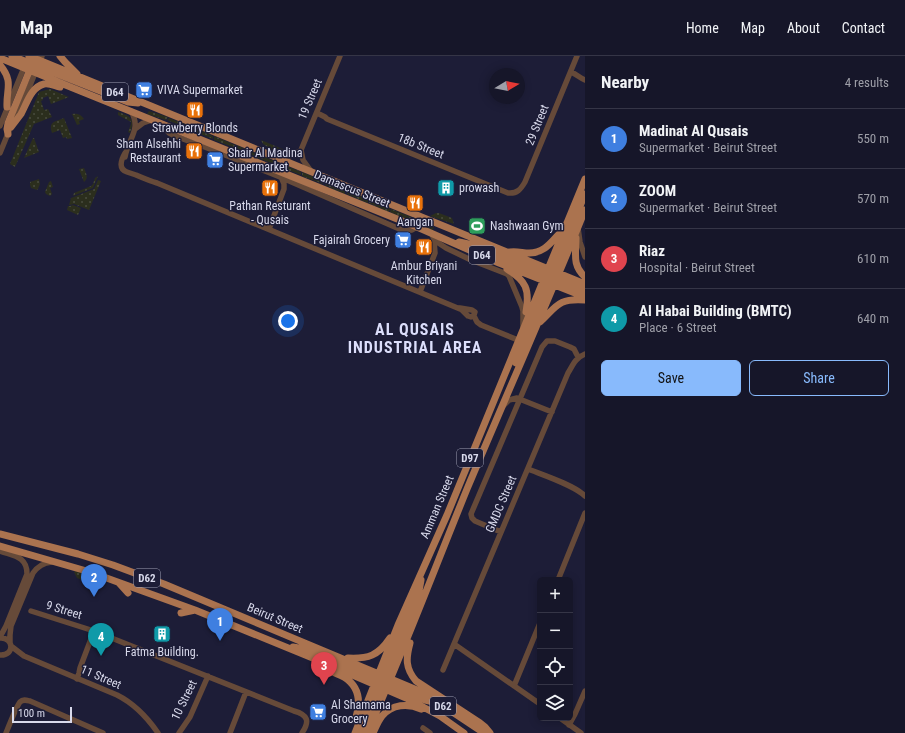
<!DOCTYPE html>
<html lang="en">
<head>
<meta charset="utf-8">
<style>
	:root { --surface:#161629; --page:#1f1f31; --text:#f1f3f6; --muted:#9e9fa8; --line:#353546; --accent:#88bafc }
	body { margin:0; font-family:"Roboto Condensed",sans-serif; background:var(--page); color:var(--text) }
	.controls { position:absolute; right:12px; bottom:12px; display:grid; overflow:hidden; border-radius:6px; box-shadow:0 2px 10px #0003 }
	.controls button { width:36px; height:36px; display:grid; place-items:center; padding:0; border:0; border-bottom:1px solid var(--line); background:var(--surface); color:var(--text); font:20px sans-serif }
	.compass { position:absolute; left:489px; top:12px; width:36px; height:36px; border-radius:50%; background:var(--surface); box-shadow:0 2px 10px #0003; rotate:80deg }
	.scale { position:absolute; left:12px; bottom:10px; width:60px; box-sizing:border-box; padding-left:4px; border:2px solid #d8d9eb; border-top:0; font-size:11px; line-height:14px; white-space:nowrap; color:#d8d9eb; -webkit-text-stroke:3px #1d1d37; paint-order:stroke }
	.you { position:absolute; left:288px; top:265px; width:14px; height:14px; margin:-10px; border:3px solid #fff; border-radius:50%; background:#1a73e8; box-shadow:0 0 0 6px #1a73e833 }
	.badge { display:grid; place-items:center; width:26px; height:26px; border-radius:50%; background:var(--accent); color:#fff; font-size:13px; font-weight:700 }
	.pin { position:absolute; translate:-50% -33px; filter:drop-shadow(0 1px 2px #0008) }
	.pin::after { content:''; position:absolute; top:21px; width:14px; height:12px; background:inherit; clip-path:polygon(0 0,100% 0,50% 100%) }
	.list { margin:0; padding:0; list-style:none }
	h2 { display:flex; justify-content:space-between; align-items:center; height:52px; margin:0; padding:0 16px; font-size:17px }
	h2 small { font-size:13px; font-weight:400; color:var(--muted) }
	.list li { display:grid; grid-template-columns:26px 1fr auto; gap:12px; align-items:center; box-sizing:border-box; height:60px; padding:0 16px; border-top:1px solid var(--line) }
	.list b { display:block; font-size:15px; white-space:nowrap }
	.list p { margin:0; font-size:13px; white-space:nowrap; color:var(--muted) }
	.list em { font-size:13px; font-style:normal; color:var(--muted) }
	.actions { display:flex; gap:8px; padding:12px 16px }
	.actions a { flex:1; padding:9px 0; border:1px solid var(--accent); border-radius:6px; text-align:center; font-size:14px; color:var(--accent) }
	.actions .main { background:var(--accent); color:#111 }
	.icon { flex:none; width:22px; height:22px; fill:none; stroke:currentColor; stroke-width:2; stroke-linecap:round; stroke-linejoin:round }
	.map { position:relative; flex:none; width:585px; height:677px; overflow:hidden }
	header { display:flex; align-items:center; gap:24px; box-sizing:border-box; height:56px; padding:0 20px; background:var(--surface); border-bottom:1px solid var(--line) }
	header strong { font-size:19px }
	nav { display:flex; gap:22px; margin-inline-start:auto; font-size:14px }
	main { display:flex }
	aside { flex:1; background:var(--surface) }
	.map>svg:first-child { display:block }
	.grass { fill:url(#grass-dots) }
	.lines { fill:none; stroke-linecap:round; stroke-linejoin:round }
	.minor { stroke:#664a39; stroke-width:5.5 }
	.major { stroke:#ab734f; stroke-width:7 }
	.labels { text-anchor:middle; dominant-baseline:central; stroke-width:3; stroke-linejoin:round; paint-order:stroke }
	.shield { fill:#1d1d37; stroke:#a0a1b5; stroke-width:1 }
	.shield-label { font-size:11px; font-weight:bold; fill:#d8d9eb }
	.poi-label { font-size:12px; fill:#d8d9eb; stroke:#1d1d37; text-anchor:start }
	.street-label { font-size:12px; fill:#d8d9eb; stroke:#1d1d37 }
	.district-label { font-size:16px; font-weight:bold; letter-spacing:1px; fill:#dcdefb; stroke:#1d1d37 }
</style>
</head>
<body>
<header>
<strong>Map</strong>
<nav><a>Home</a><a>Map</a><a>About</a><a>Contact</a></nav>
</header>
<main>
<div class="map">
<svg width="585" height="677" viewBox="0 0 585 677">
	<defs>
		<pattern id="grass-dots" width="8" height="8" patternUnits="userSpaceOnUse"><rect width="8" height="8" fill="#2b2e1d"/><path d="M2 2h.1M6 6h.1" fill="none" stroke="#494c3e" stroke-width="1.8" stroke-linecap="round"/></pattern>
	</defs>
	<rect width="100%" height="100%" fill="#1d1d37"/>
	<!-- grass -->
	<path class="grass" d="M 50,33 L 69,41 L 51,48 L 48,40 L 43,42 L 43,44 L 41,45 L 44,54 L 48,53 L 52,61 L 34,68 L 15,111 L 10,108 L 39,36 Z
		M 149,55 L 168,61 L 166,64 L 147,58 Z
		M 118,56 C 131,60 135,63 130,77 L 128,76 L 131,68 L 131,66 L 118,59 Z
		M 72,58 C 77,57 81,58 84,63 L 79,65 L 80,68 L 77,69 Z
		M 64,62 L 72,82 L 67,83 L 66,81 L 63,82 L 60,74 L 52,77 C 48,65 55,66 64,62 Z
		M 169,62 L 192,71 L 192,74 L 167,64 Z
		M 193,71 L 213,80 L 213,83 L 193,75 Z
		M 214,80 L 235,89 L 235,92 L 214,84 Z
		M 33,82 L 34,82 L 39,96 L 24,102 Z
		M 261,84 L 292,97 L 283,99 L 272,96 L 268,91 L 263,88 Z
		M 236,89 L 257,98 L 257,101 L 236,93 Z
		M 258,98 L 279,107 L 279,110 L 258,102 Z
		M 280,107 L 301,116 L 301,119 L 280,111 Z
		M 84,112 C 86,117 89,122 84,126 L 79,113 Z
		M 302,116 L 323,125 L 323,128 L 302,120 Z
		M 98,120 L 93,132 L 73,140 L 74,137 L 91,130 L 93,128 L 95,122 Z
		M 39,123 L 40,128 L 38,133 L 37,134 L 31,132 L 30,129 L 30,126 Z
		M 98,124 L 101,125 L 89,154 L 74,148 L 70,149 L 69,149 L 71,142 L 94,133 Z
		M 51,125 L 53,131 L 50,132 L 52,138 L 50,140 L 46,138 L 45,136 L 49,126 Z
		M 325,126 L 345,134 L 345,138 L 325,129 Z
		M 347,135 L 368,143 L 368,147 L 347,138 Z
		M 369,144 L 390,152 L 389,156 L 369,147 Z
		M 73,149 L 81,152 L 78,159 L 67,154 L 68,150 L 70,150 Z
		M 391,153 L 411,161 L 411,165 L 390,156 Z
		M 436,157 L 439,157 L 452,162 L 454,168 L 430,160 Z
		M 413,162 L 434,170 L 433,174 L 413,165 Z
		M 75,515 L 100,522 L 100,524 L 90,527 L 77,522 L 74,516 Z"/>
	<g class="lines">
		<!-- minor -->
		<path class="minor" d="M 571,16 C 576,18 580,22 585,24
			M 317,57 L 325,61 L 327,63 L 508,137 C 517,138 521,133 525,126 L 577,0
			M 15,62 L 31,27 L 42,0
			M 160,67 L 169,77 L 175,80 L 210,93 L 280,121 L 404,175 L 412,174 L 417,171
			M 0,70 L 25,9
			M 135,73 L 143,67 L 152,64
			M 301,94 L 303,104 L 311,115
			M 0,97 L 9,75
			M 125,97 C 121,104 118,113 127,116 C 130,117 133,118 136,119 C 143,122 150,125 157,127 L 460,253
			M 125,101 C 128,82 142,74 131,55
			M 280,102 L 293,99 L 301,94 L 340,0
			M 578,172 L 580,186 L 585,201
			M 269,173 L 284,133 L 284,128 L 281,121
			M 432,178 L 434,184 L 446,192 L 471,204 L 507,218 L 509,220 L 522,251 L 523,255 L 523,271
			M 420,236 L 435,197 L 434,184
			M 460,252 L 472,254 L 475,256 L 474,259 L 471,261 L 468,260 Z
			M 474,260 L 477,266 L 481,269 L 518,284
			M 504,349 L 509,344 L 517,342 L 552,356
			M 528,413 C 543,419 574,429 585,440
			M 501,476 L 475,465 L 472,462 L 471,458 L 542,291 L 547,285 L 555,285 L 570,291 L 574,293 L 577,299
			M 0,495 C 13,500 27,500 27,518 L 6,570 L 0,581
			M 558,524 L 585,457
			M 31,555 L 94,575 L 294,655 C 308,659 310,665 302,677
			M 0,582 C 14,581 15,600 0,599
			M 10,587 L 10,579 L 11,570 L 33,517 C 38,510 43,507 52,506
			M 454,588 L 540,648
			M 11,590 L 24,600 L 117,639 C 135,648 147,661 158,677
			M 443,614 L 568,317 C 573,309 575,302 585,298
			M 77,623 L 79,617 L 80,612 L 94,575
			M 514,630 L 540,567
			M 560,662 L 581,677
			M 569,669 L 575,658 L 585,635
			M 423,672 L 430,677
			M 6,677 C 8,672 18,648 20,646 C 23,643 26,644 30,645 L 103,677
			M 179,677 L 190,661 L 208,620
			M 230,677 L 246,636"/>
		<!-- major -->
		<path class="major" d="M 12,0 L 128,46 L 138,47
			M 29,0 L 585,228
			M 60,0 L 65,6 L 77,18
			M 0,2 L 68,30 L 417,171 L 499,207 L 585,241
			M 0,9 C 14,26 6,33 7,51
			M 11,71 C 15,66 18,62 21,58 C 27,47 31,31 44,28 C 50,27 55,30 60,31
			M 8,78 L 7,73 L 8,67 L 31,11
			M 576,182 C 576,198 572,209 585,221
			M 459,186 L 473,189 L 585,234
			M 510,196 C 517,195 523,197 529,197 C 545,197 551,186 561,176
			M 507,213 C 526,225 530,233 526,256
			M 540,266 C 557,250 558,242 585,244
			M 516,307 L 520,296 L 585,138
			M 0,478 L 78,498 L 113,509 L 164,528 L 417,634 L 427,639 L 484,677
			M 0,490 L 90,516 L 195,554 L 320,605 L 406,642 L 440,660 L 464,677
			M 119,527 L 128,537
			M 181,557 L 195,554
			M 410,587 C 406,602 405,612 416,625 L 480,667 L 485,671 L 490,677
			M 293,591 L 304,593 L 425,644 L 434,646
			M 348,602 C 368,603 378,600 390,582
			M 327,613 C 332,616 338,618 344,621 C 360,631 361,647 355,664
			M 355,677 L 398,569 L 447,459 L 585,123
			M 362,677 L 419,535 L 421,524
			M 367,677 C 403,597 434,514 467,433 C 506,340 547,248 585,154
			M 373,677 C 376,671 378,665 382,660 C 392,648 408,647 421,653"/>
	</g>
	<!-- icons -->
	<defs>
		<symbol id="supermarket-square" viewBox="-11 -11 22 22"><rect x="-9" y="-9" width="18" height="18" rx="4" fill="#3f7fe0" stroke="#1d1d37"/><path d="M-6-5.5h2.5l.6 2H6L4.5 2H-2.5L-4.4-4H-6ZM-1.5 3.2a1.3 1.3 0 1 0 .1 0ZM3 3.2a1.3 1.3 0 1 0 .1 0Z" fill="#fff"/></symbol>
		<symbol id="restaurant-square" viewBox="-11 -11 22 22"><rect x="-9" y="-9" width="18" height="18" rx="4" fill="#e8710a" stroke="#1d1d37"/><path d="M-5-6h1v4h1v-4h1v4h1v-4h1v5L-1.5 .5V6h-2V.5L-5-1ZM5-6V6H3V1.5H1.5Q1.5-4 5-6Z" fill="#fff"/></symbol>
		<symbol id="building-square" viewBox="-11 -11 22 22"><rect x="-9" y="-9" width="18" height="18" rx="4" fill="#0f9aa8" stroke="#1d1d37"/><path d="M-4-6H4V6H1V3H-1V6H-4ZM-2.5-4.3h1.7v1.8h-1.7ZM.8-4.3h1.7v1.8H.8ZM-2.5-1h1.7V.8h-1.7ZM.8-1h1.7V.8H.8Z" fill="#fff"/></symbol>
		<symbol id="stadium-square" viewBox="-11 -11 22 22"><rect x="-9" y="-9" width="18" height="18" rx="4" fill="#2e9e5b" stroke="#1d1d37"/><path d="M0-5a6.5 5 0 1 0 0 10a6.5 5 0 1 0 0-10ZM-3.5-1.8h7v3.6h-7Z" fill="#fff"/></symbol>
	</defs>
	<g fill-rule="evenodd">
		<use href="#supermarket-square" x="134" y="24" width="20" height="20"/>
		<use href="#restaurant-square" x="185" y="44" width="20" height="20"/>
		<use href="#restaurant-square" x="184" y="85" width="20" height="20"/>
		<use href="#supermarket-square" x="205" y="94" width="20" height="20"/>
		<use href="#restaurant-square" x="260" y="122" width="20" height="20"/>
		<use href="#building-square" x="436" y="122" width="20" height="20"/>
		<use href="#restaurant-square" x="405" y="137" width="20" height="20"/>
		<use href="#stadium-square" x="467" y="160" width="20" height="20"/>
		<use href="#supermarket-square" x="393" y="174" width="20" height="20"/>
		<use href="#restaurant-square" x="414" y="181" width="20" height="20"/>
		<use href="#building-square" x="152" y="568" width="20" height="20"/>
		<use href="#supermarket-square" x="308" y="646" width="20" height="20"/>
	</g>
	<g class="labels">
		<!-- shield labels -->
		<g class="shield">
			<rect x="102" y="27" width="26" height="18" rx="3"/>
			<rect x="469" y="190" width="26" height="18" rx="3"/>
			<rect x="457" y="393" width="26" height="18" rx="3"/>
			<rect x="134" y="513" width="26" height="18" rx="3"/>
			<rect x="430" y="641" width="26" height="18" rx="3"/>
		</g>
		<g class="shield-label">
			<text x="115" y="36">D64</text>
			<text x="482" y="199">D64</text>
			<text x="470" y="402">D97</text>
			<text x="147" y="522">D62</text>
			<text x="443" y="650">D62</text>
		</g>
		<!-- poi labels -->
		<g class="poi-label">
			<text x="157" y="34">VIVA Supermarket</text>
			<text x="195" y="72" text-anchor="middle">Strawberry Blonds</text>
			<text x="181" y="88" text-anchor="end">Sham Alsehhi<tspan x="181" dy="14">Restaurant</tspan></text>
			<text x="228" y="97">Shair Al Madina<tspan x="228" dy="14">Supermarket</tspan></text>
			<text x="459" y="132">prowash</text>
			<text x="270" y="150" text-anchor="middle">Pathan Resturant<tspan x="270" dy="14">- Qusais</tspan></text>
			<text x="415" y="166" text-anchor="middle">Aangan</text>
			<text x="490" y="170">Nashwaan Gym</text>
			<text x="390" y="184" text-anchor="end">Fajairah Grocery</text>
			<text x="424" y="210" text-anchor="middle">Ambur Briyani<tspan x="424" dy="14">Kitchen</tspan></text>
			<text x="162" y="596" text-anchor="middle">Fatma Building.</text>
			<text x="331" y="649">Al Shamama<tspan x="331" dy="14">Grocery</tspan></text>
		</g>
		<!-- street labels -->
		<g class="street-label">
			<text transform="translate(310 43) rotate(-67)">19 Street</text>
			<text transform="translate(537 69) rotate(-68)">29 Street</text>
			<text transform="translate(421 90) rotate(22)">18b Street</text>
			<text transform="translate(352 133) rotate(22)">Damascus Street</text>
			<text transform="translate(501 448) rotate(-67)">GMDC Street</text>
			<text transform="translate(437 451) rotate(-67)">Amman Street</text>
			<text transform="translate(64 554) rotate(17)">9 Street</text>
			<text transform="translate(275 562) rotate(23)">Beirut Street</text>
			<text transform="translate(101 621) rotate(23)">11 Street</text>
			<text transform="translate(184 644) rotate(-64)">10 Street</text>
		</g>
		<!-- district labels -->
		<g class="district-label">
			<text x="415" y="273">AL QUSAIS<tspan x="415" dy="18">INDUSTRIAL AREA</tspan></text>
		</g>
	</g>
</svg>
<div class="controls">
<button>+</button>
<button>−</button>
<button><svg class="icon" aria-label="locate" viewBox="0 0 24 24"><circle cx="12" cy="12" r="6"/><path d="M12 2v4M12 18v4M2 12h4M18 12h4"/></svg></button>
<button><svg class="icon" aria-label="layers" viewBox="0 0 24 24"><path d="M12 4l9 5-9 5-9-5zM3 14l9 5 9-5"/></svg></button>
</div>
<svg class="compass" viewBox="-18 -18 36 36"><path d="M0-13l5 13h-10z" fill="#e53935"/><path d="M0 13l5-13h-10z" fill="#9e9fa8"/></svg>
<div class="scale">100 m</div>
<div class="you"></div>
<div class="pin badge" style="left:220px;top:585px;background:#3f7fe0">1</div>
<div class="pin badge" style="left:94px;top:541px;background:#3f7fe0">2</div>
<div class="pin badge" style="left:324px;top:629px;background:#e0444e">3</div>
<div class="pin badge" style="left:101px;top:600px;background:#0f9aa8">4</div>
</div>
<aside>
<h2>Nearby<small>4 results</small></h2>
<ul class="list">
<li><span class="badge" style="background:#3f7fe0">1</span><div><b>Madinat Al Qusais</b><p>Supermarket · Beirut Street</p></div><em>550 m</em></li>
<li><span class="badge" style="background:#3f7fe0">2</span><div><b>ZOOM</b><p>Supermarket · Beirut Street</p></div><em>570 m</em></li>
<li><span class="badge" style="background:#e0444e">3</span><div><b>Riaz</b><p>Hospital · Beirut Street</p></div><em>610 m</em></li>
<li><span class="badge" style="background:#0f9aa8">4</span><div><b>Al Habai Building (BMTC)</b><p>Place · 6 Street</p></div><em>640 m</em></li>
</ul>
<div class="actions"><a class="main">Save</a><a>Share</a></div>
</aside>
</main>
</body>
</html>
